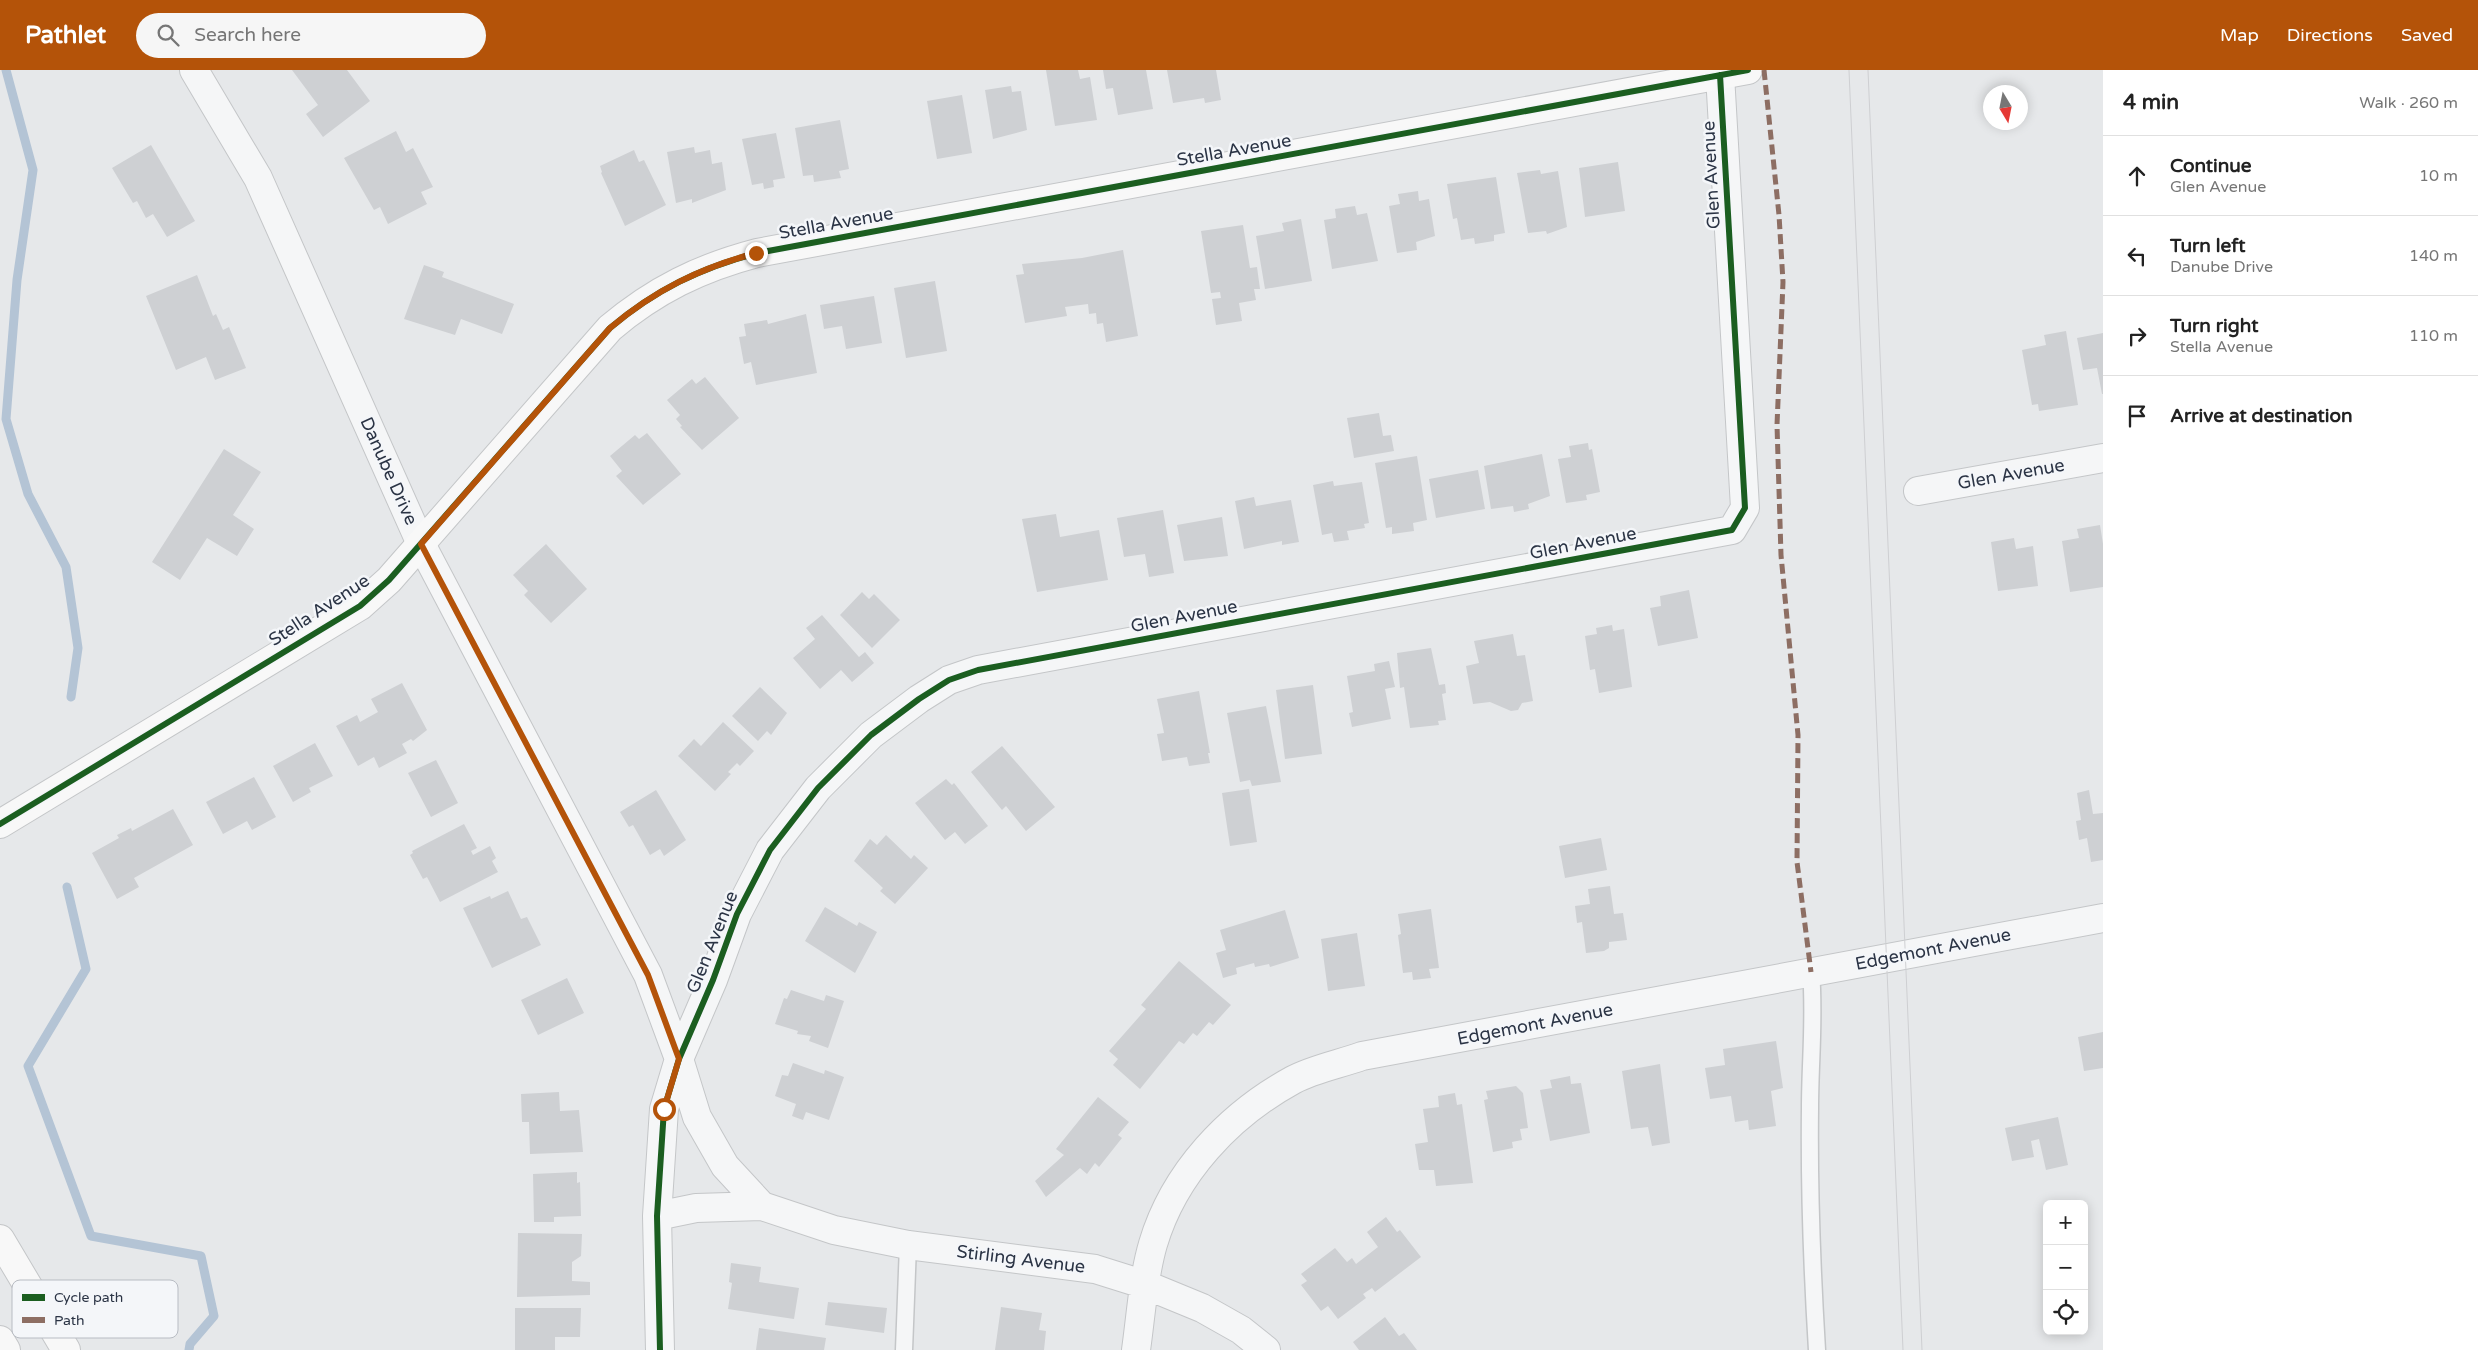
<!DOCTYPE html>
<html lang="en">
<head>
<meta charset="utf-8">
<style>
	:root { --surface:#fff; --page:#f6f6f6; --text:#222; --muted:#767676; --line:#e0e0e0; --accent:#b45309 }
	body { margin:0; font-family:"Varela Round",sans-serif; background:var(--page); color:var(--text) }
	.controls { position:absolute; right:15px; bottom:15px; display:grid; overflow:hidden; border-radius:8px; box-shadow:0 2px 12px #0003 }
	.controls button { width:45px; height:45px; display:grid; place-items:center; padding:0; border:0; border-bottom:1px solid var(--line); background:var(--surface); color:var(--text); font:25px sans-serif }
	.compass { position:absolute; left:1983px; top:15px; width:45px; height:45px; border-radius:50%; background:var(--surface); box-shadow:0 2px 12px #0003; rotate:170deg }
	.stop { position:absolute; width:15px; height:15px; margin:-11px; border:4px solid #b45309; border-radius:50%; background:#fff }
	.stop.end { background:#b45309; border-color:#fff; box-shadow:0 1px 5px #0008 }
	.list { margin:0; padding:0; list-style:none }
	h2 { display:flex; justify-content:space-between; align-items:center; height:65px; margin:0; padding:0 20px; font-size:21px }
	h2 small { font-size:16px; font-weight:400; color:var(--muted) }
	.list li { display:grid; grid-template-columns:32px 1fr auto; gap:15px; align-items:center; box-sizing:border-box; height:80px; padding:0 20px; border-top:1px solid var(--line) }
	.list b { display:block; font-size:19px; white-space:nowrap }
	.list p { margin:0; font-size:16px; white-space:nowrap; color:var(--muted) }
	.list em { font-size:16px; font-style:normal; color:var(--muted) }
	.icon { flex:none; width:28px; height:28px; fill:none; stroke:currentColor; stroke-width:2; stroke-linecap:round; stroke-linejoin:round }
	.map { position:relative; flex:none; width:2103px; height:1280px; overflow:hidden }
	header { display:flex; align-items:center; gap:30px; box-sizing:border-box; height:70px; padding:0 25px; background:var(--accent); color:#fff }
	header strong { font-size:24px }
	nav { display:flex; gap:28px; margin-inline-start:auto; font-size:18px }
	.search { width:350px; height:45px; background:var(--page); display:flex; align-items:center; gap:12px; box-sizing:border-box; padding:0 18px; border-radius:28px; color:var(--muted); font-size:19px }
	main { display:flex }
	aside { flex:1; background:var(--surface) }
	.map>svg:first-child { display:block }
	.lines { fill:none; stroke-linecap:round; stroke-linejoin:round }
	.stream { stroke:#b4c4d5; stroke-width:9 }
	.building { fill:#ced0d3 }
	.lane-casing { stroke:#c4c6c8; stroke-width:19 }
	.street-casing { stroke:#c4c6c8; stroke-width:30 }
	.secondary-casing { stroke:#c4c6c8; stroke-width:30 }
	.lane { stroke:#f5f6f7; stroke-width:16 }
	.street { stroke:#f5f6f7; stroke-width:28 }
	.secondary { stroke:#f8f8f8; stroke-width:28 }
	.tram { stroke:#cecfd2; stroke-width:1 }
	.quiet { stroke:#8d6e63; stroke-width:5; stroke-dasharray:10 5; stroke-linecap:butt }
	.cycleway-casing { stroke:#f4f6f9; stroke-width:9 }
	.cycleway { stroke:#1b5e20; stroke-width:6 }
	.route { stroke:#b45309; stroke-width:6 }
	.labels { text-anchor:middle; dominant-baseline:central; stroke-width:5; stroke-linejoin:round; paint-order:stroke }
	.street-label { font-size:18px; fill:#2b3445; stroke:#f4f6f9 }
	.key { fill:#f4f6f9; stroke:#b8bcc3; stroke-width:1 }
	.key-label { font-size:14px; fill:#2b3445 }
</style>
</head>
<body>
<header>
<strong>Pathlet</strong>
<div class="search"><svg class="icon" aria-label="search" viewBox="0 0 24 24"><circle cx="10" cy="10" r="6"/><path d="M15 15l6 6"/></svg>Search here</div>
<nav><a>Map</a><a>Directions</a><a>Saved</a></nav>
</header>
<main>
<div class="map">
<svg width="2103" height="1280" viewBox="0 0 2103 1280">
	<rect width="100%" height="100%" fill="#e6e8ea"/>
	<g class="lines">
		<!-- stream -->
		<path class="stream" d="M 6,0 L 33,100 L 17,210 L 6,349 L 28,424 L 66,497 L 78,578 L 71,627
			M 67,817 L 86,899 L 28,996 L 91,1166 L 201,1186 L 214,1246 L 190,1274 L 189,1280"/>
	</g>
	<!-- building -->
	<path class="building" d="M 292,0 L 347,0 L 370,31 L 323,67 L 306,44 L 318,35 Z
		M 1046,0 L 1078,0 L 1080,9 L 1090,7 L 1097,50 L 1055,56 Z
		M 1103,0 L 1146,0 L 1153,39 L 1118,45 L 1113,18 L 1106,19 Z
		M 1167,0 L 1216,0 L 1221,30 L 1205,33 L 1204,28 L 1173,33 Z
		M 1011,16 L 1012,22 L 1021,21 L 1027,60 L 993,69 L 985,20 Z
		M 962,25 L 972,83 L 937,89 L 927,31 Z
		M 840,50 L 849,99 L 839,101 L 841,108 L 814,112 L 813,105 L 803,106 L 795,58 Z
		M 396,61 L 406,82 L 413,78 L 433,117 L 421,122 L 427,134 L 388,154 L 380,137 L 374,140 L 344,88 Z
		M 776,63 L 785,108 L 773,110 L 774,117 L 764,119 L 763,113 L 752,115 L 742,69 Z
		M 151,75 L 195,151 L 167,167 L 153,144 L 146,148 L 137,131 L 133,133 L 112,98 Z
		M 694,77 L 695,83 L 710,80 L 712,94 L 722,92 L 726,120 L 692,133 L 692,129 L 676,133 L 667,82 Z
		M 634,80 L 639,92 L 644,90 L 666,135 L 625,156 L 601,103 L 602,102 L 600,96 Z
		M 1618,92 L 1625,141 L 1585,147 L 1579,98 Z
		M 1540,100 L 1541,104 L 1558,101 L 1567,157 L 1547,164 L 1546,161 L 1528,163 L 1517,103 Z
		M 1496,107 L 1505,163 L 1494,165 L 1494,171 L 1475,174 L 1474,168 L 1461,170 L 1457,148 L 1453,149 L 1447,114 Z
		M 1418,121 L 1419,131 L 1429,129 L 1435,166 L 1416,172 L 1417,180 L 1397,183 L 1389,136 L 1400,134 L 1398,124 Z
		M 1355,136 L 1357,145 L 1367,143 L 1378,191 L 1332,199 L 1324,150 L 1336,148 L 1335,139 Z
		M 1301,149 L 1312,211 L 1265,219 L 1256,166 L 1284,161 L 1282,153 Z
		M 1243,155 L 1250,198 L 1257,197 L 1260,219 L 1254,219 L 1256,230 L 1239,233 L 1242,251 L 1216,255 L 1212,229 L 1221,228 L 1220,222 L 1211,223 L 1201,161 Z
		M 1123,180 L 1138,266 L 1106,272 L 1103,253 L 1097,254 L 1096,243 L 1089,244 L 1088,234 L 1065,237 L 1067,246 L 1025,253 L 1016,205 L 1024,204 L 1022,194 L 1082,188 Z
		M 424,195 L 444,202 L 442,207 L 514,234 L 502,264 L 461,249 L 455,265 L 404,249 Z
		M 197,205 L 213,246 L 216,244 L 223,260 L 229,257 L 246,298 L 215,310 L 206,287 L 176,300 L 146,226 Z
		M 935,211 L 947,281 L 906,288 L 894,218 Z
		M 874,226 L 882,273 L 846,279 L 842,256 L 824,259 L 820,235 Z
		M 806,244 L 817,303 L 756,315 L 751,292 L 744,294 L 739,267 L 746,266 L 744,254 L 767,250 L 768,254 Z
		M 2066,261 L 2078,335 L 2039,341 L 2038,334 L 2032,335 L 2022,280 L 2046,275 L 2044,265 Z
		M 2103,263 L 2103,324 L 2102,324 L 2097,298 L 2083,300 L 2077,268 Z
		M 705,307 L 739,348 L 702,380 L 680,357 L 682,356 L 676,349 L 680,345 L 667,330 L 692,309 L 696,314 Z
		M 1379,343 L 1383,366 L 1391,365 L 1394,381 L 1354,388 L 1347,348 Z
		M 647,363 L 681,404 L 643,435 L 616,406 L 622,401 L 610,386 L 635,365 L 639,369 Z
		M 1588,373 L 1589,380 L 1592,379 L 1600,422 L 1586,425 L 1587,430 L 1566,433 L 1558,389 L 1571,387 L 1569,376 Z
		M 224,379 L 261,402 L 233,445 L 254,459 L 237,486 L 207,468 L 180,510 L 152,492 Z
		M 1542,384 L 1550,426 L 1528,434 L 1529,439 L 1514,442 L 1513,436 L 1491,439 L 1484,396 Z
		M 1417,386 L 1427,450 L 1413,453 L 1414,461 L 1392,464 L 1392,457 L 1386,458 L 1375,393 Z
		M 1478,400 L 1485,439 L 1436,448 L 1429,409 Z
		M 1333,411 L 1334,416 L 1362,412 L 1369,453 L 1364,454 L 1365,458 L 1347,461 L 1349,470 L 1334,472 L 1332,463 L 1322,465 L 1313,415 Z
		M 1254,427 L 1256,436 L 1291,430 L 1299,472 L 1282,475 L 1282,471 L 1244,479 L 1235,431 Z
		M 1163,440 L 1174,503 L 1149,507 L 1145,484 L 1124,487 L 1117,448 Z
		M 1056,444 L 1060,467 L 1099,460 L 1108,510 L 1037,522 L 1022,449 Z
		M 1222,447 L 1228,486 L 1184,491 L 1177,455 Z
		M 2100,455 L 2103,474 L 2103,517 L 2070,522 L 2062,471 L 2079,468 L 2077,459 Z
		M 2014,468 L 2016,479 L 2033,476 L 2038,516 L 1998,521 L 1991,472 Z
		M 546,474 L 587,519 L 551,553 L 524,525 L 528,521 L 513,505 Z
		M 1689,520 L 1698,568 L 1658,576 L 1650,538 L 1661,536 L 1660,526 Z
		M 862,522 L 869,529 L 874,524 L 900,550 L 872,578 L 840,545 Z
		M 822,545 L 859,587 L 865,582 L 874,593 L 852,612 L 841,600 L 820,619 L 793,588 L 815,569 L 806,558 Z
		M 1612,555 L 1613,561 L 1624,559 L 1632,617 L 1599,623 L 1595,599 L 1590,600 L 1585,566 L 1597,564 L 1596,558 Z
		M 1513,564 L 1517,586 L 1525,585 L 1533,631 L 1522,633 L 1518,640 L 1511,641 L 1490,632 L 1473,634 L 1466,596 L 1479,593 L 1474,571 Z
		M 1431,578 L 1439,615 L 1445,614 L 1446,623 L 1442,624 L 1446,650 L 1438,651 L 1439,655 L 1410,658 L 1404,617 L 1400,618 L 1397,583 Z
		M 1389,591 L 1395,617 L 1385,619 L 1391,649 L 1352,657 L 1349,643 L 1353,642 L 1347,606 L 1375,601 L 1374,594 Z
		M 402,613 L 427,660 L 413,671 L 411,669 L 402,674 L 407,683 L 379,698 L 374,687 L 358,696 L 336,656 L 357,645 L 360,652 L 378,642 L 371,629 Z
		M 1313,615 L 1322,684 L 1285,689 L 1276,620 Z
		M 760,617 L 787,643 L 771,665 L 767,661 L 758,671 L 732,646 Z
		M 1199,621 L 1210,683 L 1208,683 L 1210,693 L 1189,696 L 1187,687 L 1162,691 L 1157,664 L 1164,663 L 1157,629 Z
		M 1266,636 L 1281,712 L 1252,716 L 1250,710 L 1240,712 L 1227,643 Z
		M 723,652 L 754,681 L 740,696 L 737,693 L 728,702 L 731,704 L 715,721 L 678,686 L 694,669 L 701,676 Z
		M 315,673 L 333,706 L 309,718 L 311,722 L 293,732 L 273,696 Z
		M 1002,676 L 1055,737 L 1026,761 L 1006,736 L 1002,740 L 971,702 Z
		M 436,690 L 458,733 L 431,747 L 408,703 Z
		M 254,707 L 276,747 L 252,760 L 247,751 L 223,764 L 206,732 Z
		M 946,709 L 952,715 L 954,713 L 988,756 L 965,774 L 955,762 L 945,770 L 915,733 Z
		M 1249,719 L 1257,772 L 1230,776 L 1222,723 Z
		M 656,720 L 686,770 L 664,786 L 660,779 L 650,785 L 633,755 L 629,757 L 620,742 Z
		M 2089,720 L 2093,744 L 2103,743 L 2103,790 L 2091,792 L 2087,768 L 2079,770 L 2076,751 L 2081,750 L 2077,723 Z
		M 173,739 L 193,775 L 134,808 L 139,817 L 117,829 L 92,783 L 119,768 L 117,765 L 131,758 L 132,761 Z
		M 464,754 L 477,778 L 471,781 L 473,785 L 490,776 L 496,788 L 492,791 L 498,802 L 440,832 L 427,807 L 423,809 L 410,785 L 413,783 L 412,781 Z
		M 886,765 L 911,789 L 914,785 L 928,798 L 895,834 L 880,821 L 883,818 L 854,791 L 870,769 L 877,775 Z
		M 1601,768 L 1607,800 L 1565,808 L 1559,776 Z
		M 1610,816 L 1614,844 L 1623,843 L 1627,870 L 1609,872 L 1609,878 L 1604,881 L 1586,883 L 1582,852 L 1577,853 L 1575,836 L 1590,834 L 1588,819 Z
		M 508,821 L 521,849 L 527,847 L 541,875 L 492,898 L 463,838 L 490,826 L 491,829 Z
		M 825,837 L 857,856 L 859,852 L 877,862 L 855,903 L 805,871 Z
		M 1431,839 L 1439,898 L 1429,899 L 1431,908 L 1413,910 L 1412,902 L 1403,903 L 1398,865 L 1401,864 L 1398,844 Z
		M 1285,840 L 1299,888 L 1270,897 L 1269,894 L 1255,897 L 1254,893 L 1236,898 L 1237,904 L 1223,908 L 1216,883 L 1226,880 L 1220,860 Z
		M 1357,863 L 1365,916 L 1328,921 L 1321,869 Z
		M 1179,891 L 1231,935 L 1213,955 L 1209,952 L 1197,966 L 1193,963 L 1184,974 L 1179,971 L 1140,1019 L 1113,995 L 1118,989 L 1109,981 L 1146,939 L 1141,935 Z
		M 567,908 L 584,943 L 538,965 L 521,930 Z
		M 791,920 L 824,931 L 826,925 L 844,931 L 828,978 L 809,971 L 811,966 L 797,964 L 798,961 L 775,954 L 784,928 L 787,929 Z
		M 2103,962 L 2103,998 L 2084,1001 L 2078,967 Z
		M 1776,971 L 1783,1018 L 1771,1021 L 1776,1056 L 1749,1060 L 1748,1050 L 1735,1052 L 1731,1026 L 1710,1029 L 1705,998 L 1725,995 L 1723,979 Z
		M 793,993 L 824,1004 L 825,1000 L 844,1007 L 829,1050 L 806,1042 L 803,1050 L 792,1046 L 796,1034 L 775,1026 L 782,1005 L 788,1006 Z
		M 1660,994 L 1670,1073 L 1652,1076 L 1648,1057 L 1631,1059 L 1622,1001 Z
		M 1570,1006 L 1571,1014 L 1581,1013 L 1590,1063 L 1550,1071 L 1540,1020 L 1552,1018 L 1550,1010 Z
		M 1516,1016 L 1523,1023 L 1528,1058 L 1520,1059 L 1522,1070 L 1512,1072 L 1513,1078 L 1493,1082 L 1484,1030 L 1488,1029 L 1486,1021 Z
		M 559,1022 L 560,1041 L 579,1040 L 583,1082 L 530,1084 L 529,1052 L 522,1052 L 521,1024 Z
		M 1455,1023 L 1457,1035 L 1462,1034 L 1473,1113 L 1436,1116 L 1434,1100 L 1419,1100 L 1415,1074 L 1428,1072 L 1423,1039 L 1439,1037 L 1438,1026 Z
		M 1098,1027 L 1129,1052 L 1118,1065 L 1122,1068 L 1099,1097 L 1095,1093 L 1087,1104 L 1080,1098 L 1046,1127 L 1035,1111 L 1064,1085 L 1056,1079 Z
		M 2058,1047 L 2068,1095 L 2046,1100 L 2039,1069 L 2031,1071 L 2034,1087 L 2012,1091 L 2005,1058 Z
		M 577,1102 L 577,1113 L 580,1112 L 581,1146 L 554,1147 L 554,1152 L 534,1152 L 533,1104 Z
		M 1386,1147 L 1397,1162 L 1400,1160 L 1421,1187 L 1375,1222 L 1372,1218 L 1363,1224 L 1366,1228 L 1338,1249 L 1328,1236 L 1321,1241 L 1301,1215 L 1307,1211 L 1301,1204 L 1335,1178 L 1347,1192 L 1352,1188 L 1356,1194 L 1378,1177 L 1367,1162 Z
		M 518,1163 L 582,1164 L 581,1186 L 572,1192 L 572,1211 L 590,1212 L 590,1225 L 517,1227 Z
		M 731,1193 L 761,1197 L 759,1212 L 799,1218 L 794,1249 L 728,1239 L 732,1213 L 729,1212 Z
		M 828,1232 L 887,1238 L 884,1263 L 825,1255 Z
		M 1001,1237 L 1042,1243 L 1039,1260 L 1046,1261 L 1044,1280 L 995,1280 Z
		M 515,1238 L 581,1238 L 580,1267 L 555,1267 L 555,1280 L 515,1280 Z
		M 1385,1247 L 1399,1266 L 1404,1263 L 1417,1280 L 1359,1280 L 1353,1272 Z
		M 759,1258 L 826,1268 L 824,1280 L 756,1280 Z"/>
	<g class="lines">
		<defs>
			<path id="lane" d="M 1811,902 C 1815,947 1810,992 1810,1038 C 1809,1119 1812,1199 1817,1280
				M 904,1280 L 908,1175"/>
			<path id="street" d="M 194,0 L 258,108 L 421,474 L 648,905 L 679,989 L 697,1047 L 725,1096 L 762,1136
				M 1918,421 L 2103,388
				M 657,1146 L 696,1138 L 762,1136 L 834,1160 L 908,1175 L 1095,1199 L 1146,1215 L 1202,1238 L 1241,1260 L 1266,1280
				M 660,1280 L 657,1146 L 664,1039 L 679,989 L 713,910 L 737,844 L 770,780 L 818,718 L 871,665 L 919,629 L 949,610 L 978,600 L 1732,460 L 1745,438 L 1720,5
				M 1136,1280 C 1141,1245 1143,1208 1153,1174 C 1174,1103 1229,1045 1293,1010 C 1313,999 1340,994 1362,986 L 2103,848"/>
			<path id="secondary" d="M 0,754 L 360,536 L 389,510 L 610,258 C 655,220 700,198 757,183 L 1748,0
				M 0,1169 L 66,1280
				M 0,1270 L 6,1280"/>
		</defs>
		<!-- lane casing -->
		<use href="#lane" class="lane-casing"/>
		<!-- street casing -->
		<use href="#street" class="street-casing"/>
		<!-- secondary casing -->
		<use href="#secondary" class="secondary-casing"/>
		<!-- lane -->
		<use href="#lane" class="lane"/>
		<!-- street -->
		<use href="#street" class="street"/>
		<!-- secondary -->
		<use href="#secondary" class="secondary"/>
		<!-- tram -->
		<path class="tram" d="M 1849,0 L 1903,1280
			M 1868,0 L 1922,1280"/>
		<!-- quiet -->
		<path class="quiet" d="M 1764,0 L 1779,145 L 1783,212 L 1777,355 L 1781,485 L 1798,665 L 1797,792 L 1811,902"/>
		<defs>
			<path id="cycleway" d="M 0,754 L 360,536 L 389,510 L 610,258 C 655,220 700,198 757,183 L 1748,0
				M 660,1280 L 657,1146 L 664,1039 L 679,989 L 713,910 L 737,844 L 770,780 L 818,718 L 871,665 L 919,629 L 949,610 L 978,600 L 1732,460 L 1745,438 L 1720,5"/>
		</defs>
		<!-- cycleway casing -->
		<use href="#cycleway" class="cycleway-casing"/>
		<!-- cycleway -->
		<use href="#cycleway" class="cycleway"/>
	</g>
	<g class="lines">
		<!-- route -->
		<path class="route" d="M 664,1039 L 679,989 L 648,905 L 421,474 L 610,258 C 655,220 700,198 756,183"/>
	</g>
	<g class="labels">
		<!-- street labels -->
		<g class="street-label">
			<text transform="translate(1234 80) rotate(-10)">Stella Avenue</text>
			<text transform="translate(1711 105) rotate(-93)">Glen Avenue</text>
			<text transform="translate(836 153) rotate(-10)">Stella Avenue</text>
			<text transform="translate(389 401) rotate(66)">Danube Drive</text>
			<text transform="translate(2011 404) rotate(-10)">Glen Avenue</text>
			<text transform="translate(1583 473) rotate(-11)">Glen Avenue</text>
			<text transform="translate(319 540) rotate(-33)">Stella Avenue</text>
			<text transform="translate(1184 546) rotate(-11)">Glen Avenue</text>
			<text transform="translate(712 872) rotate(-68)">Glen Avenue</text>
			<text transform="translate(1933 879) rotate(-11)">Edgemont Avenue</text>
			<text transform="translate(1535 954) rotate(-11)">Edgemont Avenue</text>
			<text transform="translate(1021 1189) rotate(7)">Stirling Avenue</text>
		</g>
	</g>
	<!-- legend -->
	<rect x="12" y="1210" width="166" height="58" rx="8" class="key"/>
	<rect x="22" y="1224" width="23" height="7" fill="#1b5e20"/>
	<rect x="22" y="1247" width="23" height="6" fill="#8d6e63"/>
	<g class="key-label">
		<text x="54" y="1232">Cycle path</text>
		<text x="54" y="1255">Path</text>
	</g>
</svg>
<div class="controls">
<button>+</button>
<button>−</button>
<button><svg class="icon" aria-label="locate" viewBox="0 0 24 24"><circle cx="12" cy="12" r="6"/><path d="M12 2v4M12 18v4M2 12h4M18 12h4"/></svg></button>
</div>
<svg class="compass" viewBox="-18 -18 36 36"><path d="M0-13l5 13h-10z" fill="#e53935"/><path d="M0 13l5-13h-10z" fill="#767676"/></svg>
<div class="stop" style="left:664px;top:1039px"></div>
<div class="stop end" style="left:756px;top:183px"></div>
</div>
<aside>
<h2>4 min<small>Walk · 260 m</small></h2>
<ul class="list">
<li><svg class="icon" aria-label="ahead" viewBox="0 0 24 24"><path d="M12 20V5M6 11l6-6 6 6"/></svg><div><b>Continue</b><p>Glen Avenue</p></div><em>10 m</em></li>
<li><svg class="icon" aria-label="left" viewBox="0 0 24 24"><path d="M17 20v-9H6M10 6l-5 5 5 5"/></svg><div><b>Turn left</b><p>Danube Drive</p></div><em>140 m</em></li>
<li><svg class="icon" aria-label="right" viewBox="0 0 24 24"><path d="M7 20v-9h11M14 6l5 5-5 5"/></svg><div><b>Turn right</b><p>Stella Avenue</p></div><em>110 m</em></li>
<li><svg class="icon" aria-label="arrive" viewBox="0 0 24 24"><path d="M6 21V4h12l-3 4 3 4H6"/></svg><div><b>Arrive at destination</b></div></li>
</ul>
</aside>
</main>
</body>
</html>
